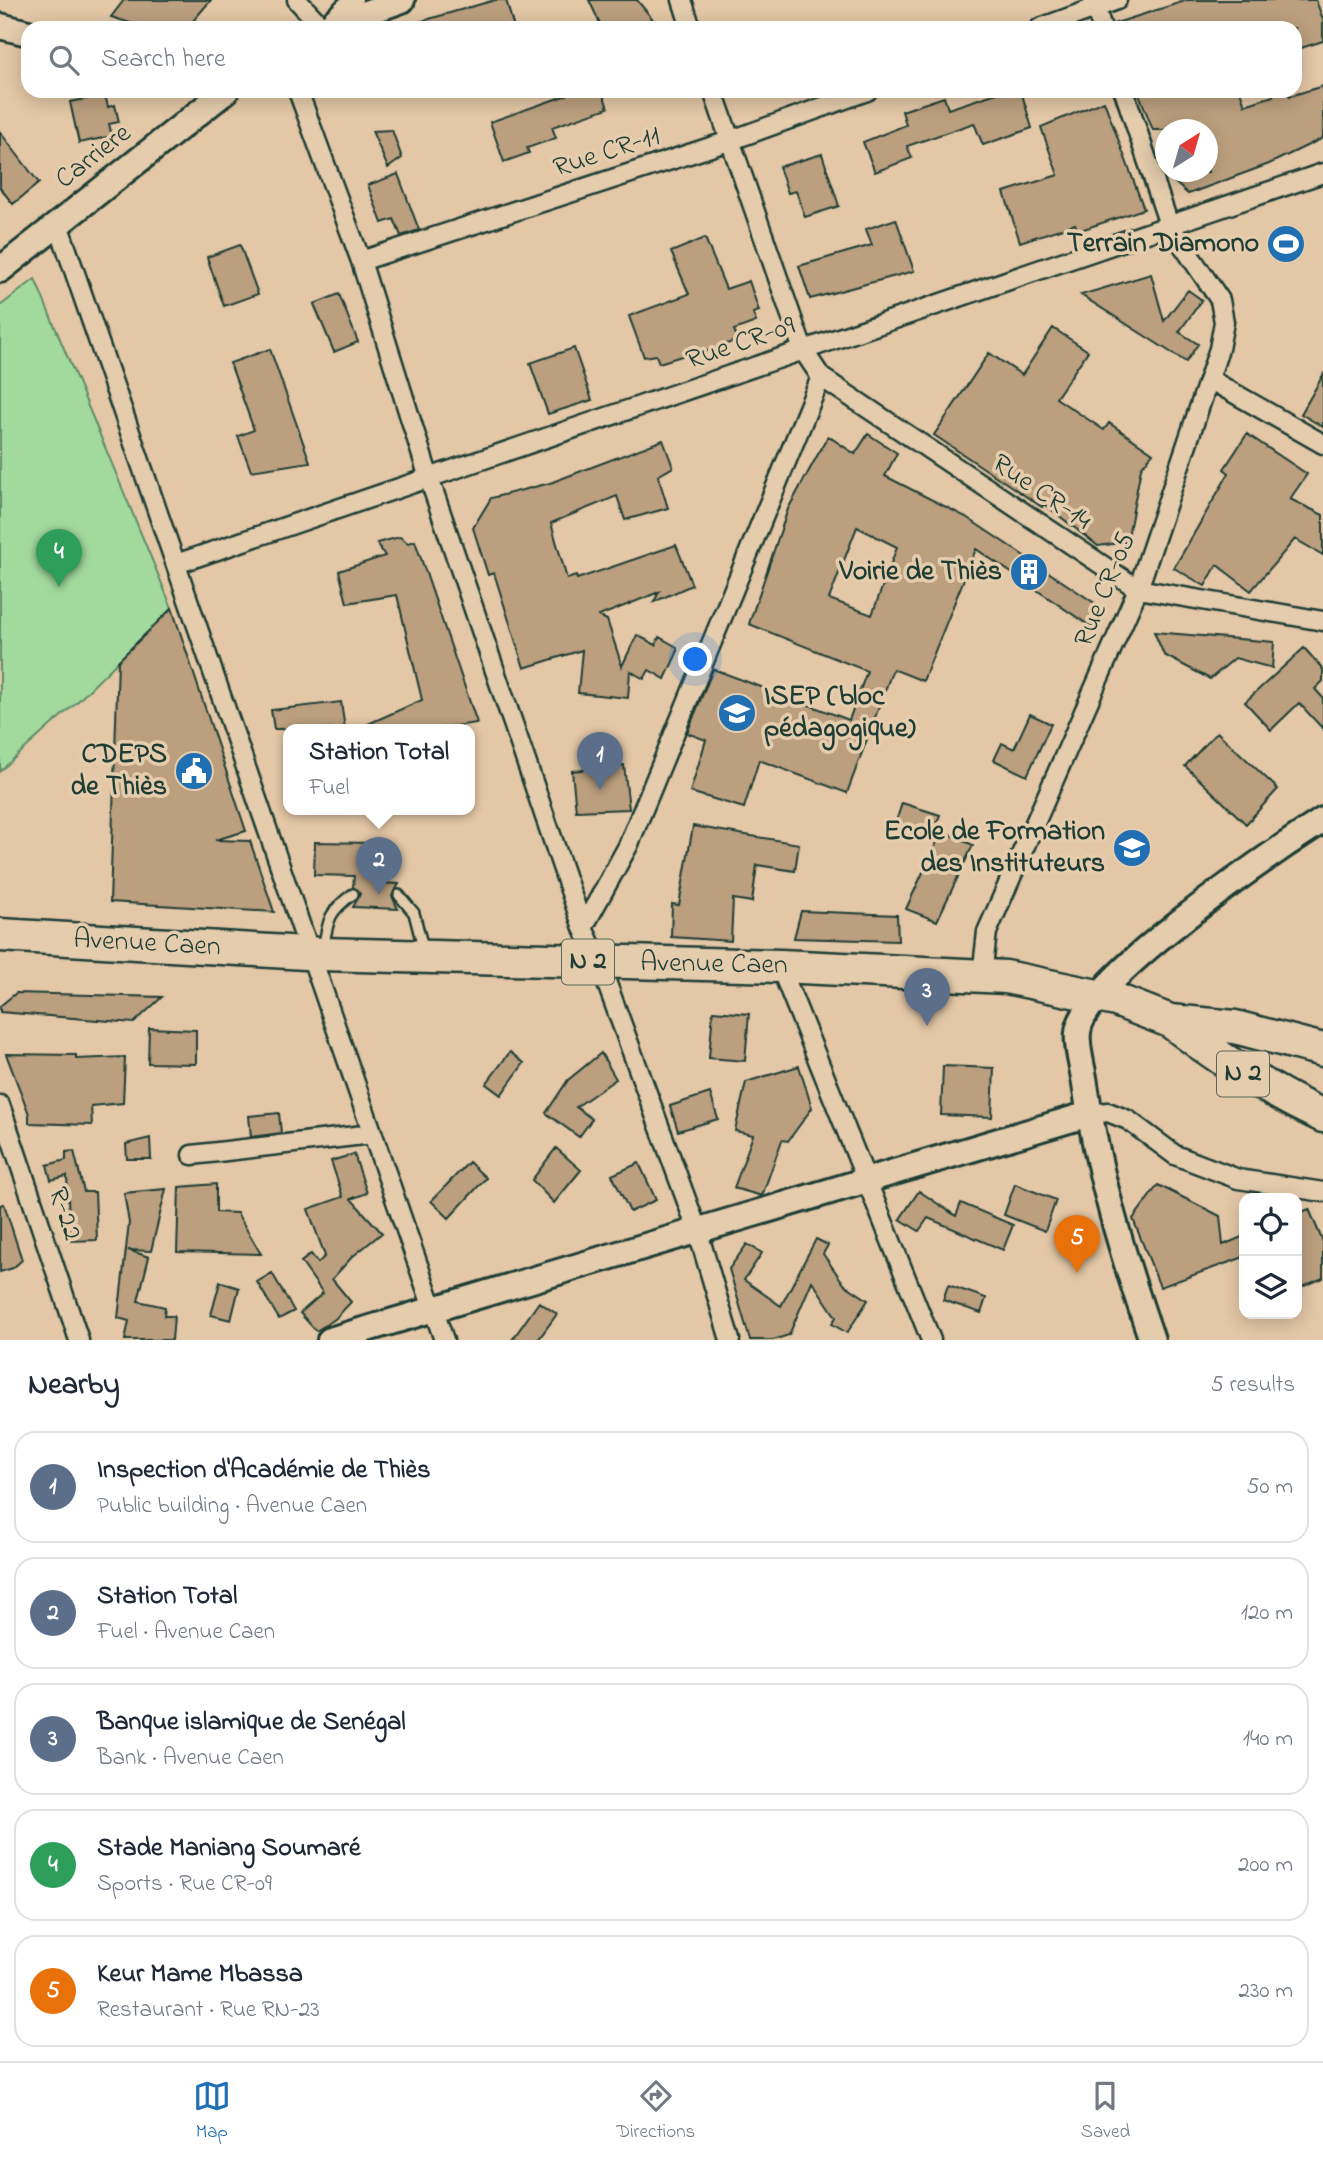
<!DOCTYPE html>
<html lang="en">
<head>
<meta charset="utf-8">
<style>
	:root { --surface:#fff; --page:#f6f6f7; --text:#1f2937; --muted:#747a83; --line:#e0e1e3; --accent:#1f6fb2 }
	body { margin:0; font-family:"Indie Flower",sans-serif; background:var(--page); color:var(--text) }
	.controls { position:absolute; right:21px; bottom:21px; display:grid; overflow:hidden; border-radius:14px; box-shadow:0 4px 18px #0003 }
	.controls button { width:63px; height:63px; display:grid; place-items:center; padding:0; border:0; border-bottom:2px solid var(--line); background:var(--surface); color:var(--text); font:35px sans-serif }
	.compass { position:absolute; left:1155px; top:119px; width:63px; height:63px; border-radius:50%; background:var(--surface); box-shadow:0 4px 18px #0003; rotate:37deg }
	.you { position:absolute; left:696px; top:660px; width:24px; height:24px; margin:-18px; border:5px solid #fff; border-radius:50%; background:#1a73e8; box-shadow:0 0 0 10px #1a73e833 }
	.badge { display:grid; place-items:center; width:46px; height:46px; border-radius:50%; background:var(--accent); color:#fff; font-size:23px; font-weight:700 }
	.pin { position:absolute; translate:-50% -58px; filter:drop-shadow(0 2px 4px #0008) }
	.pin::after { content:''; position:absolute; top:37px; width:24px; height:21px; background:inherit; clip-path:polygon(0 0,100% 0,50% 100%) }
	.popup { position:absolute; left:283px; top:724px; width:192px; height:91px; box-sizing:border-box; display:grid; place-content:center; border-radius:14px; background:var(--surface); filter:drop-shadow(0 2px 5px #0005); font-size:23px; white-space:nowrap; color:var(--muted) }
	.popup b { font-size:26px; color:var(--text) }
	.popup::after { content:''; position:absolute; left:50%; top:100%; margin-left:-14px; border:14px solid transparent; border-top-color:var(--surface) }
	.list { margin:0; padding:0; list-style:none }
	h2 { display:flex; justify-content:space-between; align-items:center; height:91px; margin:0; padding:0 28px; font-size:30px }
	h2 small { font-size:23px; font-weight:400; color:var(--muted) }
	.list li { display:grid; grid-template-columns:46px 1fr auto; gap:21px; align-items:center; box-sizing:border-box; height:112px; margin:0 14px 14px; padding:0 14px; border:2px solid var(--line); border-radius:21px }
	.list b { display:block; font-size:26px; white-space:nowrap }
	.list p { margin:0; font-size:23px; white-space:nowrap; color:var(--muted) }
	.list em { font-size:23px; font-style:normal; color:var(--muted) }
	.icon { flex:none; width:38px; height:38px; fill:none; stroke:currentColor; stroke-width:2; stroke-linecap:round; stroke-linejoin:round }
	.map { position:relative; flex:none; width:1323px; height:1340px; overflow:hidden }
	.search { position:absolute; background:var(--surface); box-shadow:0 4px 18px #0003; left:21px; right:21px; top:21px; height:77px; display:flex; align-items:center; gap:18px; box-sizing:border-box; padding:0 24px; border-radius:21px; color:var(--muted); font-size:26px }
	.sheet { height:721px; background:var(--surface) }
	nav { display:flex; justify-content:space-around; align-items:center; box-sizing:border-box; height:98px; border-top:2px solid var(--line); background:var(--surface); font-size:19px; color:var(--muted) }
	nav a { display:grid; justify-items:center; gap:4px }
	nav .on { color:var(--accent) }
	.map>svg:first-child { display:block }
	.green { fill:#a2da9e; stroke:#608c69; stroke-width:2 }
	.building { fill:#bb9f7e; stroke:#1f3d34; stroke-width:2; fill-rule:evenodd }
	.lines { fill:none; stroke-linecap:round; stroke-linejoin:round }
	.lane-casing { stroke:#1f3d34; stroke-width:14 }
	.street-casing { stroke:#1f3d34; stroke-width:23 }
	.secondary-casing { stroke:#1f3d34; stroke-width:30 }
	.highway-casing { stroke:#1f3d34; stroke-width:37 }
	.lane { stroke:#e4ccac; stroke-width:9 }
	.street { stroke:#e4ccac; stroke-width:18 }
	.secondary { stroke:#e4ccac; stroke-width:24 }
	.highway { stroke:#e4ccac; stroke-width:32 }
	.labels { text-anchor:middle; dominant-baseline:central; stroke-width:7; stroke-linejoin:round; paint-order:stroke }
	.shield { fill:#e4ccac; stroke:#5a6858; stroke-width:2 }
	.shield-label { font-size:26px; font-weight:bold; fill:#1f3d34 }
	.street-label { font-size:28px; fill:#1f3d34; stroke:#e4ccac }
	.poi-label { font-size:28px; font-weight:bold; fill:#1f3d34; stroke:#e4ccac; text-anchor:end }
</style>
</head>
<body>
<div class="map">
<svg width="1323" height="1340" viewBox="0 0 1323 1340">
	<rect width="100%" height="100%" fill="#e3c7a6"/>
	<filter id="ink" filterUnits="userSpaceOnUse"><feTurbulence type="fractalNoise" baseFrequency=".0143" numOctaves="2"/><feDisplacementMap in="SourceGraphic" scale="14" xChannelSelector="R" yChannelSelector="G"/><feConvolveMatrix kernelMatrix="1 2 1 2 8 2 1 2 1" color-interpolation-filters="sRGB"/></filter>
	<g filter="url(#ink)">
		<!-- green -->
		<path class="green" d="M 35,279 L 172,608 L 77,702 L 0,771 L 0,306 Z"/>
		<!-- building -->
		<path class="building" d="M 124,0 L 211,0 L 187,28 L 146,28 L 111,17 Z
			M 495,0 L 506,0 L 514,28 L 416,28 L 415,23 Z
			M 589,0 L 637,0 L 660,28 L 602,28 Z
			M 1188,0 L 1316,0 L 1323,20 L 1323,41 L 1295,50 L 1295,28 L 1113,28 L 1113,24 Z
			M 1323,86 L 1323,138 L 1269,164 L 1188,194 L 1163,172 L 1208,172 L 1208,130 L 1153,130 L 1138,91 L 1240,91 L 1245,105 L 1273,96 L 1273,91 L 1287,91 L 1290,96 Z
			M 566,91 L 602,91 L 608,108 L 552,127 L 556,138 L 527,148 L 529,153 L 504,162 L 490,122 L 567,95 Z
			M 1003,91 L 1021,91 L 1032,128 L 983,145 L 974,123 L 907,146 L 912,158 L 875,172 L 863,142 L 906,125 L 902,111 L 944,97 L 948,109 Z
			M 105,95 L 108,107 L 115,105 L 119,122 L 109,124 L 112,136 L 79,143 L 70,102 Z
			M 1104,101 L 1144,209 L 1078,231 L 1075,224 L 1020,242 L 1004,192 L 1058,175 L 1041,127 Z
			M 392,130 L 402,158 L 388,168 L 372,131 Z
			M 0,132 L 39,183 L 13,204 L 0,188 Z
			M 822,154 L 839,206 L 805,217 L 796,191 L 788,193 L 779,167 Z
			M 398,174 L 419,230 L 401,236 L 394,219 L 382,223 L 368,185 Z
			M 896,219 L 914,271 L 810,299 L 799,266 L 872,245 L 866,229 Z
			M 705,238 L 726,289 L 749,281 L 759,311 L 753,313 L 756,322 L 734,330 L 738,340 L 699,354 L 698,351 L 659,363 L 656,355 L 644,357 L 629,316 L 689,294 L 671,252 Z
			M 240,245 L 258,294 L 224,306 L 207,257 Z
			M 1151,274 L 1164,321 L 1188,290 L 1202,300 L 1179,332 L 1198,344 L 1186,362 L 1081,295 Z
			M 339,294 L 358,342 L 334,352 L 314,304 Z
			M 1053,328 L 1088,351 L 1056,398 L 1104,430 L 1109,423 L 1153,453 L 1141,468 L 1127,542 L 1098,546 L 1044,504 L 1042,507 L 934,435 L 989,353 L 1022,375 Z
			M 574,348 L 592,400 L 548,414 L 530,363 Z
			M 270,349 L 310,462 L 251,471 L 238,436 L 254,430 L 230,363 Z
			M 1323,375 L 1323,427 L 1301,414 Z
			M 868,434 L 897,453 L 885,476 L 966,517 L 1105,610 L 1093,628 L 976,549 L 923,681 L 893,669 L 847,793 L 759,760 L 744,808 L 690,792 L 706,740 L 687,733 L 713,669 L 849,720 L 867,671 L 749,624 L 788,509 L 828,436 L 855,454 ZM 857,527 L 897,547 L 872,615 L 829,599 Z
			M 1247,434 L 1307,474 L 1290,499 L 1323,515 L 1323,555 L 1295,539 L 1251,591 L 1217,565 L 1205,586 L 1174,568 L 1229,473 L 1224,469 Z
			M 663,440 L 673,467 L 658,476 L 668,508 L 625,520 L 617,496 L 551,523 L 567,579 L 576,576 L 577,579 L 676,545 L 692,585 L 654,602 L 659,592 L 599,616 L 607,620 L 622,666 L 637,635 L 656,645 L 659,637 L 677,647 L 677,653 L 665,679 L 649,670 L 644,679 L 630,671 L 628,698 L 578,693 L 582,650 L 524,668 L 494,573 L 488,575 L 473,528 L 491,498 L 550,483 Z
			M 400,537 L 408,543 L 415,541 L 477,723 L 433,729 L 357,729 L 422,700 L 397,595 L 347,603 L 339,571 L 385,556 L 377,543 Z
			M 172,608 L 246,831 L 215,840 L 250,841 L 274,912 L 110,902 L 118,661 Z
			M 1154,632 L 1274,642 L 1272,668 L 1235,658 L 1210,679 L 1164,655 Z
			M 1304,648 L 1323,669 L 1323,681 L 1315,689 L 1323,698 L 1323,729 L 1299,703 L 1271,730 L 1245,702 Z
			M 341,702 L 345,729 L 274,729 L 271,710 Z
			M 1030,714 L 1051,724 L 1027,776 L 994,760 L 1002,743 L 1014,749 Z
			M 1217,732 L 1278,789 L 1246,824 L 1185,766 Z
			M 624,765 L 629,809 L 576,811 L 572,771 Z
			M 902,803 L 940,815 L 930,841 L 893,831 Z
			M 693,826 L 799,844 L 795,871 L 757,865 L 752,902 L 733,899 L 731,941 L 671,937 L 672,904 L 679,905 Z
			M 942,831 L 973,845 L 937,921 L 906,909 Z
			M 315,842 L 371,843 L 371,848 L 381,848 L 381,883 L 399,884 L 392,896 L 398,909 L 353,907 L 360,894 L 353,887 L 354,876 L 314,875 Z
			M 801,911 L 897,915 L 898,941 L 794,938 Z
			M 16,993 L 162,997 L 134,1023 L 0,1012 L 0,1006 Z
			M 713,1011 L 749,1014 L 745,1061 L 709,1058 Z
			M 149,1028 L 196,1030 L 196,1064 L 148,1063 Z
			M 510,1052 L 524,1063 L 501,1095 L 486,1084 Z
			M 601,1053 L 616,1079 L 576,1107 L 592,1119 L 579,1137 L 546,1113 L 568,1080 Z
			M 6,1054 L 76,1055 L 76,1059 L 125,1057 L 123,1103 L 91,1106 L 92,1125 L 29,1123 L 29,1114 Z
			M 799,1066 L 812,1108 L 788,1141 L 782,1140 L 762,1196 L 734,1188 L 753,1135 L 735,1131 L 746,1082 Z
			M 943,1066 L 994,1068 L 992,1117 L 941,1115 Z
			M 710,1093 L 718,1119 L 678,1131 L 670,1106 Z
			M 279,1113 L 281,1133 L 251,1137 L 249,1116 Z
			M 150,1138 L 151,1159 L 127,1159 L 126,1144 Z
			M 556,1148 L 581,1170 L 554,1203 L 532,1180 Z
			M 74,1151 L 84,1192 L 95,1192 L 97,1240 L 70,1241 L 67,1176 L 51,1180 L 47,1165 L 66,1160 L 66,1152 Z
			M 354,1154 L 367,1193 L 351,1199 L 382,1233 L 352,1257 L 332,1279 L 351,1302 L 335,1319 L 316,1331 L 300,1313 L 323,1293 L 301,1262 L 311,1254 L 318,1263 L 325,1256 L 308,1209 L 343,1197 L 331,1161 Z
			M 469,1162 L 486,1178 L 449,1218 L 431,1201 Z
			M 639,1163 L 656,1200 L 630,1212 L 612,1175 Z
			M 216,1184 L 216,1212 L 237,1213 L 261,1254 L 177,1252 L 179,1187 Z
			M 1015,1184 L 1056,1200 L 1045,1231 L 1004,1215 Z
			M 1158,1185 L 1220,1216 L 1223,1245 L 1244,1236 L 1244,1257 L 1160,1287 L 1133,1219 Z
			M 166,1189 L 151,1251 L 128,1250 L 149,1257 L 138,1301 L 165,1307 L 164,1316 L 174,1316 L 172,1340 L 125,1340 L 129,1321 L 118,1318 L 129,1223 L 124,1193 Z
			M 919,1191 L 956,1216 L 961,1203 L 1013,1225 L 1003,1250 L 928,1218 L 919,1231 L 900,1219 Z
			M 4,1204 L 22,1260 L 13,1268 L 0,1272 L 0,1205 Z
			M 1309,1209 L 1323,1242 L 1323,1278 L 1297,1289 L 1297,1214 Z
			M 816,1239 L 828,1245 L 823,1254 L 844,1284 L 868,1300 L 847,1333 L 832,1324 L 836,1317 L 812,1281 L 789,1335 L 773,1340 L 750,1340 L 729,1269 L 747,1244 L 762,1253 L 744,1280 L 781,1306 Z
			M 272,1273 L 294,1311 L 279,1319 L 257,1282 Z
			M 220,1282 L 239,1288 L 231,1320 L 211,1315 Z
			M 948,1285 L 986,1298 L 981,1313 L 943,1300 Z
			M 539,1302 L 557,1314 L 538,1340 L 512,1340 Z"/>
		<g class="lines">
			<defs>
				<path id="lane" d="M 399,895 L 414,913 L 424,952
					M 323,950 C 328,920 328,912 353,894"/>
				<path id="street" d="M 297,0 L 323,28
					M 682,0 L 691,28
					M 1093,0 L 1102,28
					M 327,24 L 353,0
					M 1040,28 L 1117,0
					M 298,91 L 361,261 L 429,478 L 583,928 L 599,962 L 697,1229 L 730,1340
					M 713,91 L 803,350 L 821,377 L 1138,589 L 1323,621
					M 58,224 L 444,1340
					M 361,261 L 729,141 L 867,91
					M 1209,379 L 1323,444
					M 176,564 L 1323,173
					M 583,928 L 628,846 L 821,377
					M 780,966 L 931,1340
					M 982,976 L 987,932 L 1138,589 L 1219,349 L 1224,322 L 1220,300 L 1169,225 L 1124,91
					M 0,1105 L 79,1340
					M 1089,1114 L 1108,1112 L 1128,1120 L 1175,1155 L 1238,1179 L 1323,1192
					M 192,1155 L 372,1134"/>
				<path id="secondary" d="M 0,26 L 28,33
					M 324,28 L 402,0
					M 0,270 L 226,91
					M 330,1340 L 1089,1114
					M 1152,1340 C 1123,1256 1097,1172 1085,1084 C 1083,1068 1076,1048 1078,1032 C 1083,980 1275,851 1323,820"/>
				<path id="highway" d="M 0,935 L 322,954 L 780,966 L 1006,977 L 1116,1000 L 1170,1021 L 1235,1027 L 1323,1050
					M 1170,1021 C 1219,1059 1267,1090 1323,1116"/>
			</defs>
			<!-- lane casing -->
			<use href="#lane" class="lane-casing"/>
			<!-- street casing -->
			<use href="#street" class="street-casing"/>
			<!-- secondary casing -->
			<use href="#secondary" class="secondary-casing"/>
			<!-- highway casing -->
			<use href="#highway" class="highway-casing"/>
			<!-- lane -->
			<use href="#lane" class="lane"/>
			<!-- street -->
			<use href="#street" class="street"/>
			<!-- secondary -->
			<use href="#secondary" class="secondary"/>
			<!-- highway -->
			<use href="#highway" class="highway"/>
		</g>
	</g>
	<!-- icons -->
	<defs>
		<symbol id="stadium-disc" viewBox="-11 -11 22 22"><circle r="9.5" fill="#1f6fb2" stroke="#e4ccac"/><path d="M0-5a6.5 5 0 1 0 0 10a6.5 5 0 1 0 0-10ZM-3.5-1.8h7v3.6h-7Z" fill="#fff"/></symbol>
		<symbol id="building-disc" viewBox="-11 -11 22 22"><circle r="9.5" fill="#1f6fb2" stroke="#e4ccac"/><path d="M-4-6H4V6H1V3H-1V6H-4ZM-2.5-4.3h1.7v1.8h-1.7ZM.8-4.3h1.7v1.8H.8ZM-2.5-1h1.7V.8h-1.7ZM.8-1h1.7V.8H.8Z" fill="#fff"/></symbol>
		<symbol id="university-disc" viewBox="-11 -11 22 22"><circle r="9.5" fill="#1f6fb2" stroke="#e4ccac"/><path d="M0-5L7-2L0 1L-7-2ZM-4 1L0 2.5L4 1V4Q0 6-4 4Z" fill="#fff"/></symbol>
		<symbol id="civic-disc" viewBox="-11 -11 22 22"><circle r="9.5" fill="#1f6fb2" stroke="#e4ccac"/><path d="M-.6-6.5H3V-4.5H.6V-3L4-1V1h2V6H-6V1h2V-1L-.6-3ZM-1.2 2.5V6h2.4V2.5Z" fill="#fff"/></symbol>
	</defs>
	<g fill-rule="evenodd">
		<use href="#stadium-disc" x="1264" y="222" width="44" height="44"/>
		<use href="#building-disc" x="1007" y="550" width="44" height="44"/>
		<use href="#university-disc" x="715" y="691" width="44" height="44"/>
		<use href="#civic-disc" x="172" y="749" width="44" height="44"/>
		<use href="#university-disc" x="1110" y="826" width="44" height="44"/>
	</g>
	<g class="labels">
		<!-- shield labels -->
		<g class="shield">
			<rect x="562" y="939.5" width="52" height="45" rx="5"/>
			<rect x="1217" y="1051.5" width="52" height="45" rx="5"/>
		</g>
		<g class="shield-label">
			<text x="588" y="962">N 2</text>
			<text x="1243" y="1074">N 2</text>
		</g>
		<!-- street labels -->
		<g class="street-label">
			<text transform="translate(607 153) rotate(-18)">Rue CR-11</text>
			<text transform="translate(94 157) rotate(-38)">Carriere</text>
			<text transform="translate(741 344) rotate(-19)">Rue CR-09</text>
			<text transform="translate(1041 493) rotate(34)">Rue CR-14</text>
			<text transform="translate(1106 590) rotate(-68)">Rue CR-05</text>
			<text transform="translate(147 944) rotate(3)">Avenue Caen</text>
			<text transform="translate(714 965) rotate(1)">Avenue Caen</text>
			<text transform="translate(64 1214) rotate(71)">R-22</text>
		</g>
		<!-- poi labels -->
		<g class="poi-label">
			<text x="1259" y="244">Terrain Diamono</text>
			<text x="1002" y="572">Voirie de Thiès</text>
			<text x="764" y="697" text-anchor="start">ISEP (bloc<tspan x="764" dy="32">pédagogique)</tspan></text>
			<text x="167" y="755">CDEPS<tspan x="167" dy="32">de Thiès</tspan></text>
			<text x="1105" y="832">Ecole de Formation<tspan x="1105" dy="32">des Instituteurs</tspan></text>
		</g>
	</g>
</svg>
<div class="controls">
<button><svg class="icon" aria-label="locate" viewBox="0 0 24 24"><circle cx="12" cy="12" r="6"/><path d="M12 2v4M12 18v4M2 12h4M18 12h4"/></svg></button>
<button><svg class="icon" aria-label="layers" viewBox="0 0 24 24"><path d="M12 4l9 5-9 5-9-5zM3 14l9 5 9-5"/></svg></button>
</div>
<svg class="compass" viewBox="-18 -18 36 36"><path d="M0-13l5 13h-10z" fill="#e53935"/><path d="M0 13l5-13h-10z" fill="#747a83"/></svg>
<div class="you"></div>
<div class="pin badge" style="left:600px;top:790px;background:#5c6f8a">1</div>
<div class="pin badge" style="left:379px;top:895px;background:#5c6f8a">2</div>
<div class="popup"><b>Station Total</b>Fuel</div>
<div class="pin badge" style="left:927px;top:1026px;background:#5c6f8a">3</div>
<div class="pin badge" style="left:59px;top:587px;background:#2e9e5b">4</div>
<div class="pin badge" style="left:1077px;top:1273px;background:#e8710a">5</div>
<div class="search"><svg class="icon" aria-label="search" viewBox="0 0 24 24"><circle cx="10" cy="10" r="6"/><path d="M15 15l6 6"/></svg>Search here</div>
</div>
<section class="sheet">
<h2>Nearby<small>5 results</small></h2>
<ul class="list">
<li><span class="badge" style="background:#5c6f8a">1</span><div><b>Inspection d'Académie de Thiès</b><p>Public building · Avenue Caen</p></div><em>50 m</em></li>
<li><span class="badge" style="background:#5c6f8a">2</span><div><b>Station Total</b><p>Fuel · Avenue Caen</p></div><em>120 m</em></li>
<li><span class="badge" style="background:#5c6f8a">3</span><div><b>Banque islamique de Senégal</b><p>Bank · Avenue Caen</p></div><em>140 m</em></li>
<li><span class="badge" style="background:#2e9e5b">4</span><div><b>Stade Maniang Soumaré</b><p>Sports · Rue CR-09</p></div><em>200 m</em></li>
<li><span class="badge" style="background:#e8710a">5</span><div><b>Keur Mame Mbassa</b><p>Restaurant · Rue RN-23</p></div><em>230 m</em></li>
</ul>
</section>
<nav>
<a class="on"><svg class="icon" aria-label="map" viewBox="0 0 24 24"><path d="M3 6l6-2 6 2 6-2v14l-6 2-6-2-6 2zM9 4v14M15 6v14"/></svg>Map</a>
<a><svg class="icon" aria-label="directions" viewBox="0 0 24 24"><path d="M12 3l9 9-9 9-9-9zM9 14v-3h6M13 9l2 2-2 2"/></svg>Directions</a>
<a><svg class="icon" aria-label="saved" viewBox="0 0 24 24"><path d="M7 4h10v16l-5-4-5 4z"/></svg>Saved</a>
</nav>
</body>
</html>
